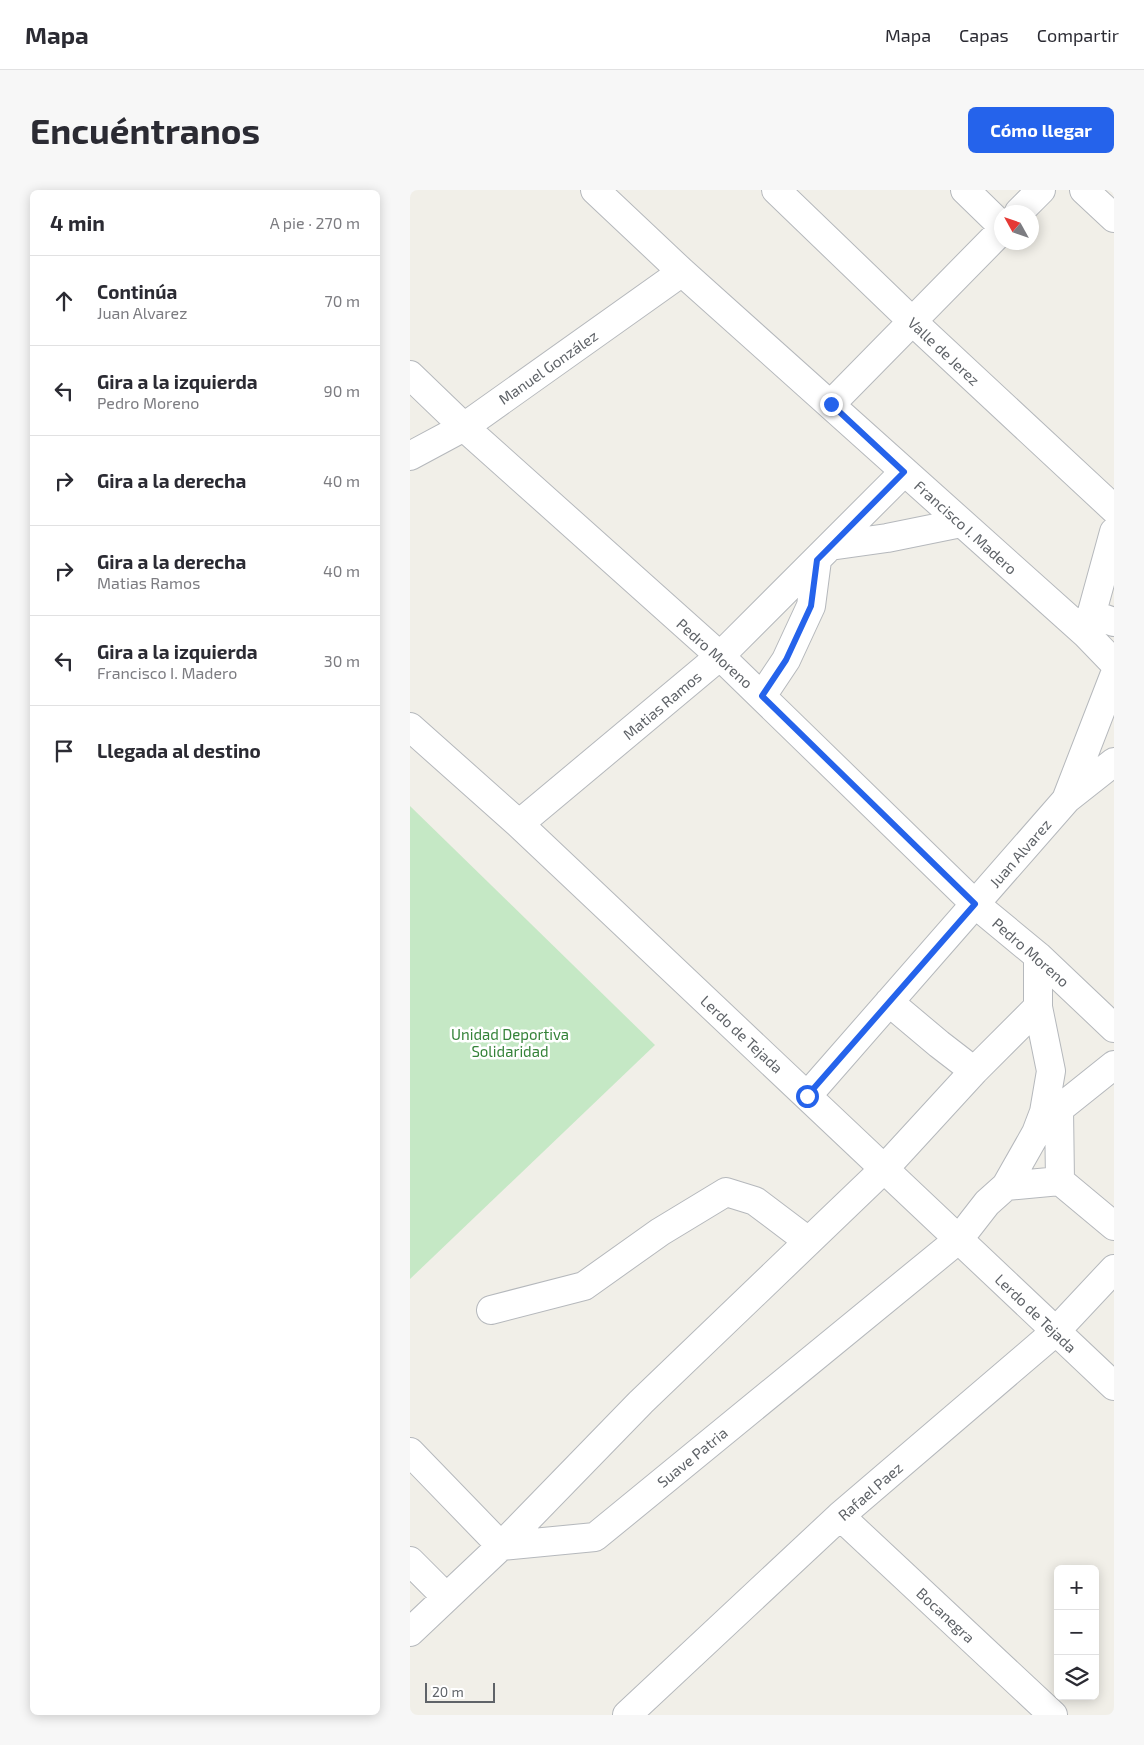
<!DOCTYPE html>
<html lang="es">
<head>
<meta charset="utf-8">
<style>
	:root { --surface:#fff; --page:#f7f7f7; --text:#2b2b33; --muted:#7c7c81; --line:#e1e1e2; --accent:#2563eb }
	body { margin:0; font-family:"Exo 2",sans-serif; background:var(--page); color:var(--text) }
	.controls { position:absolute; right:15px; bottom:15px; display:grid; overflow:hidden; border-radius:8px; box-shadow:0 2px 12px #0003 }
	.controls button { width:45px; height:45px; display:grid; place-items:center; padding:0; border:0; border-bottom:1px solid var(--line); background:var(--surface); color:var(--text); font:25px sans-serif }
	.compass { position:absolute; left:584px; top:15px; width:45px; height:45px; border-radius:50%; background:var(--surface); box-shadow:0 2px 12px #0003; rotate:310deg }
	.scale { position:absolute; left:15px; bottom:12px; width:70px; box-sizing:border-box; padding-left:5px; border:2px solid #5f6368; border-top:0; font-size:14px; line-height:18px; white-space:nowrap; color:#5f6368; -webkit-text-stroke:4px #fff; paint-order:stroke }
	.stop { position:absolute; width:15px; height:15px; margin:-11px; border:4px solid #2563eb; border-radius:50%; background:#fff }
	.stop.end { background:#2563eb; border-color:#fff; box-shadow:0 1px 5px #0008 }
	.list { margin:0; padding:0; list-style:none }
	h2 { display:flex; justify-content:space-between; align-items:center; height:65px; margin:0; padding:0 20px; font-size:21px }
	h2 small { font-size:16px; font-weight:400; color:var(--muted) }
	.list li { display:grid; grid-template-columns:32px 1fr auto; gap:15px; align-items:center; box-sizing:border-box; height:90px; padding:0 20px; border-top:1px solid var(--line) }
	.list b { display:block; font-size:19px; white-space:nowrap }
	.list p { margin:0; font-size:16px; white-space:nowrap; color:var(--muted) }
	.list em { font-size:16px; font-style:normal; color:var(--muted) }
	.icon { flex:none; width:28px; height:28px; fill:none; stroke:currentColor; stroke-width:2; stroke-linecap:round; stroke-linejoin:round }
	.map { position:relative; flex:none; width:704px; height:1525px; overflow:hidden; border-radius:8px }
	header { display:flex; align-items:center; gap:30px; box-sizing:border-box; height:70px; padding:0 25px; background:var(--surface); border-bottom:1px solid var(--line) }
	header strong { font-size:24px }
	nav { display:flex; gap:28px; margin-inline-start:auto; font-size:18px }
	.intro { display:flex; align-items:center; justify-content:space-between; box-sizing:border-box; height:120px; padding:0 30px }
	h1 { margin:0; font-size:35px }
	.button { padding:12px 22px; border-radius:8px; background:var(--accent); color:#fff; font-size:18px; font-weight:700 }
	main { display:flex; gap:30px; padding:0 30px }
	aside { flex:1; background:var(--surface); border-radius:8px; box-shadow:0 2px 12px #0003 }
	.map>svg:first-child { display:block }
	.green { fill:#c5e8c5 }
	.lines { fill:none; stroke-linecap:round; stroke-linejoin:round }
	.minor-casing { stroke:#b5b8bc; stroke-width:30 }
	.minor { stroke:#fff; stroke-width:28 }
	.route { stroke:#2563eb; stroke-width:6 }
	.labels { text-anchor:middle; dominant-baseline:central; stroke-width:5; stroke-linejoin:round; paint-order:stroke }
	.street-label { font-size:15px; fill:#5f6368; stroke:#fff }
	.park-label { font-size:15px; fill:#348238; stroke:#fff }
</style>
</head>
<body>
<header>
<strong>Mapa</strong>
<nav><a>Mapa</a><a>Capas</a><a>Compartir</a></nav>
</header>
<div class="intro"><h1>Encuéntranos</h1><a class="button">Cómo llegar</a></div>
<main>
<aside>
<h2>4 min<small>A pie · 270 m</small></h2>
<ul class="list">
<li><svg class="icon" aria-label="ahead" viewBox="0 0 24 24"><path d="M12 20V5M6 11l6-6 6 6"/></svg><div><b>Continúa</b><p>Juan Alvarez</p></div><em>70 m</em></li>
<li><svg class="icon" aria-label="left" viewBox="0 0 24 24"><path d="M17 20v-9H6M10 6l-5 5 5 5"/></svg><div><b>Gira a la izquierda</b><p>Pedro Moreno</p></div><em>90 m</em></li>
<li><svg class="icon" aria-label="right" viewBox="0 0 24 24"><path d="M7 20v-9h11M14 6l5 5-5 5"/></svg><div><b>Gira a la derecha</b></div><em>40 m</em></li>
<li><svg class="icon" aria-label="right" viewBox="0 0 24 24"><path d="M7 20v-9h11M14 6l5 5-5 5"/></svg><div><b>Gira a la derecha</b><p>Matias Ramos</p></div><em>40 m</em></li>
<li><svg class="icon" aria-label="left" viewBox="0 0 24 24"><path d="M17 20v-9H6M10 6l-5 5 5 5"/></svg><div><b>Gira a la izquierda</b><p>Francisco I. Madero</p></div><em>30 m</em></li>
<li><svg class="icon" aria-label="arrive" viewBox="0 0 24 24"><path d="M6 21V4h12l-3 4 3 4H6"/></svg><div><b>Llegada al destino</b></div></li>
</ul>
</aside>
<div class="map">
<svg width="704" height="1525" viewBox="0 0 704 1525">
	<rect width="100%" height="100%" fill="#f1efe8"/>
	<!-- green -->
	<path class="green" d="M 0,616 L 245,855 L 0,1089 Z"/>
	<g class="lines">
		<defs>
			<path id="minor" d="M 185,0 L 272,82 L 676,444 L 704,473
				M 366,0 L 502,131 L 704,319
				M 555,0 L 592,36
				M 674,0 L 704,28
				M 609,22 L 631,0
				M 0,185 L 54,237 L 310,466 L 565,714 L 628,766 L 704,838
				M 421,214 L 592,40
				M 0,266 L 54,237 L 272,82
				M 420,356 L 477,348 L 551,333
				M 681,424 L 704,432
				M 676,444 L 704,342
				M 352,506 L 376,470 L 401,416 L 407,370
				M 0,537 L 109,634 L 704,1196
				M 657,609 L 704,572
				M 109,634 L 310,466 L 494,282
				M 479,812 L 529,854 L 564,881 L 628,817
				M 397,906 L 656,610 L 704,486
				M 649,919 L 650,991
				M 634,922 L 649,919 L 704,875
				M 596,996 L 650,991 L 704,1036
				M 81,1120 L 174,1096 L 250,1042 L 316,1002 L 345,1011 L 398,1051
				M 0,1262 L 91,1356 L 231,1212 L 474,979 L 564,881
				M 430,1326 L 643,1525
				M 0,1371 L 36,1407
				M 0,1442 L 91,1356 L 185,1347 L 549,1049 L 577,1013 L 596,996 L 626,943 L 634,922 L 641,881 L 628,817 L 628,766
				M 217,1525 L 430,1326 L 645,1142 L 704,1079"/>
		</defs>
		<!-- minor casing -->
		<use href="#minor" class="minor-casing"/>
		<!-- minor -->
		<use href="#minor" class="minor"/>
	</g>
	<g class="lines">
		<!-- route -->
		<path class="route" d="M 397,906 L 565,714 L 352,506 L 376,470 L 401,416 L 407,370 L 494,282 L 421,214"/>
	</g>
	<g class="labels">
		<!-- street labels -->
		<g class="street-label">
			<text transform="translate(534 161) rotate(43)">Valle de Jerez</text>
			<text transform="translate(138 177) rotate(-35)">Manuel González</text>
			<text transform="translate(556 337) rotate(42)">Francisco I. Madero</text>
			<text transform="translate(305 463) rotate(42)">Pedro Moreno</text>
			<text transform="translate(252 515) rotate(-40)">Matias Ramos</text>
			<text transform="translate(610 663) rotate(-49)">Juan Alvarez</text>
			<text transform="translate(621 762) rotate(41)">Pedro Moreno</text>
			<text transform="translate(332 844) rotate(43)">Lerdo de Tejada</text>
			<text transform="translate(626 1123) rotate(44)">Lerdo de Tejada</text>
			<text transform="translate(282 1267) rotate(-39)">Suave Patria</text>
			<text transform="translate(460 1301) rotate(-41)">Rafael Paez</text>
			<text transform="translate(536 1425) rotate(43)">Bocanegra</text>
		</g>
		<!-- park labels -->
		<g class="park-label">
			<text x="100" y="844">Unidad Deportiva<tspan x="100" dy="17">Solidaridad</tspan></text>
		</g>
	</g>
</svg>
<div class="controls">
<button>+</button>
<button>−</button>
<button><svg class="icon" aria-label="layers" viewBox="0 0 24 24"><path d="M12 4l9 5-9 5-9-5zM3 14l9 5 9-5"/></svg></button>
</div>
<svg class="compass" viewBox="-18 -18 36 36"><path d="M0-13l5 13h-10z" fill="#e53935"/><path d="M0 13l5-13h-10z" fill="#7c7c81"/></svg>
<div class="scale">20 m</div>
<div class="stop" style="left:397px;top:906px"></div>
<div class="stop end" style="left:421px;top:214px"></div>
</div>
</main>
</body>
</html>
